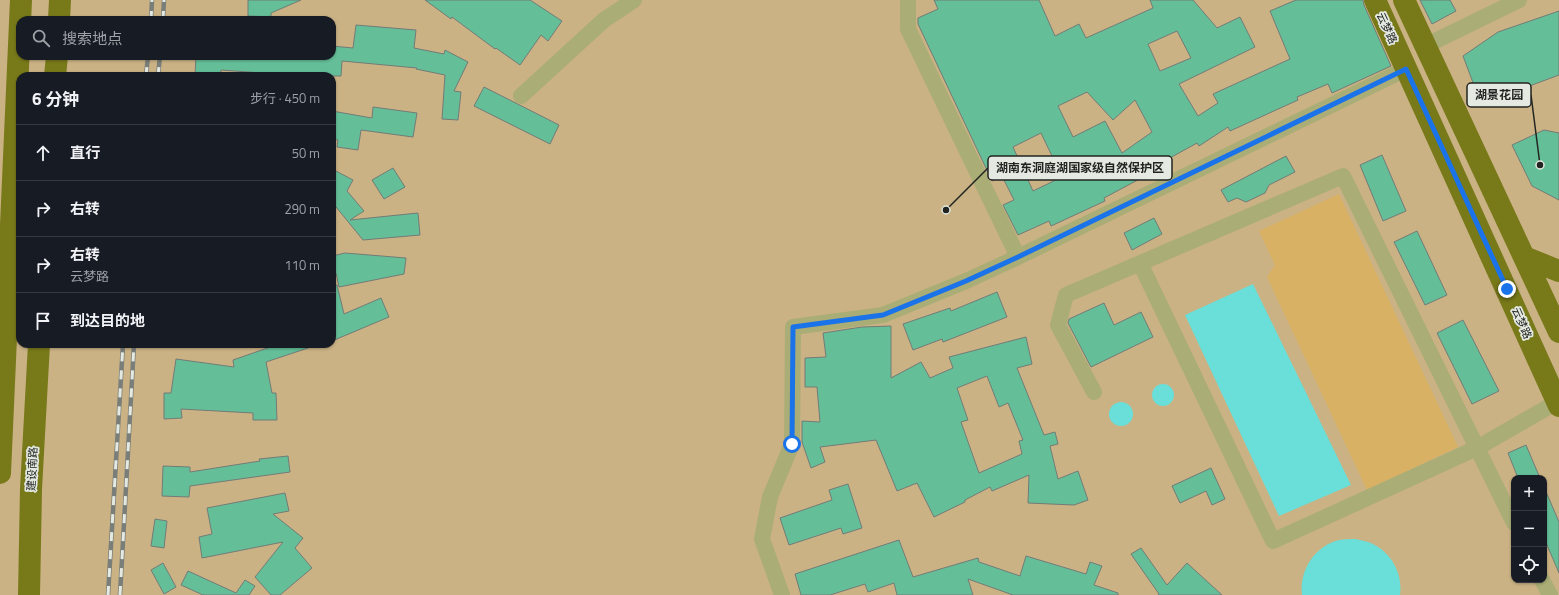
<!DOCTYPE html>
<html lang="zh">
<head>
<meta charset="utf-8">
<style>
	:root { --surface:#171b24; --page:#20242c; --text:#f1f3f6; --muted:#9ea1a6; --line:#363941 }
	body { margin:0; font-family:"Titillium Web","Noto Sans SC",sans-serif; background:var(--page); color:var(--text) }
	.controls { position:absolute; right:12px; bottom:12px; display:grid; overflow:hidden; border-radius:8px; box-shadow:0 1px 3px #0004 }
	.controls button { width:36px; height:36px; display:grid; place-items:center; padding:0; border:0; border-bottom:1px solid var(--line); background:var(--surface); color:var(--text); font:20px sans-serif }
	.stop { position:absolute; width:12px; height:12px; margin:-9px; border:3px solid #1a73e8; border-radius:50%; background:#fff }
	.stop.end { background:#1a73e8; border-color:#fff; box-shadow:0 1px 4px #0008 }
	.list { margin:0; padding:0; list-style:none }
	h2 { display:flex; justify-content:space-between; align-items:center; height:52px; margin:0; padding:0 16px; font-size:17px }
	h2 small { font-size:13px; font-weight:400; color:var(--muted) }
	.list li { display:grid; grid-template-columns:26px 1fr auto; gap:12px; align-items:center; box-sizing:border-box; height:56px; padding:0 16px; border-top:1px solid var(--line) }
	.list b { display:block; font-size:15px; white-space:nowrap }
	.list p { margin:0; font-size:13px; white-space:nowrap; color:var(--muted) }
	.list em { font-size:13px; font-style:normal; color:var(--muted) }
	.icon { flex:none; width:22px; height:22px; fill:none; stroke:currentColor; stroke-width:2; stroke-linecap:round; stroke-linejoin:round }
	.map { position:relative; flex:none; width:1559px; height:595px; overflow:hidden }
	.search { position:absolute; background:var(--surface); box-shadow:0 1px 3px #0004; left:16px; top:16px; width:320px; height:44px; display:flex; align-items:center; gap:10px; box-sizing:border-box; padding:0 14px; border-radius:12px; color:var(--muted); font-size:15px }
	.panel { position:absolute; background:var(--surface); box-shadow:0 1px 3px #0004; left:16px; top:72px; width:320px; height:276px; border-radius:12px }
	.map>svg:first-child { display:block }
	.green { fill:#cab284; fill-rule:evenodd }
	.forest { fill:#d8b164 }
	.water { fill:#6aded8 }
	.building { fill:#64bf98; stroke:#737b77; fill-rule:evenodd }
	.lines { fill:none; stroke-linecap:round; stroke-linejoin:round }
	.minor { stroke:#abad76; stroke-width:16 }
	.primary { stroke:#787919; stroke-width:22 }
	.rail-casing { stroke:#7a7e79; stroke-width:4.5 }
	.rail { stroke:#e4eae2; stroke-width:3; stroke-dasharray:9; stroke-linecap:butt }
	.route { stroke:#1a73e8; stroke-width:5 }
	.labels { text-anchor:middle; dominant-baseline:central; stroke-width:3.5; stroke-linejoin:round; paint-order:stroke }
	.street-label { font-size:11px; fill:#222421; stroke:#e4eae2 }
	.leader { fill:none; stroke:#222421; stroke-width:1.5 }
	.callout-dot { fill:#222421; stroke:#e4eae2; stroke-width:1.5 }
	.callout { fill:#e4eae2; stroke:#222421; stroke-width:1.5 }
	.callout-label { font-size:12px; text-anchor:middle; font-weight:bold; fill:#222421 }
</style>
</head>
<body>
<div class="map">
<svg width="1559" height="595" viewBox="0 0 1559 595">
	<rect width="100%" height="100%" fill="#e4eae2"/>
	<!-- green -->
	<path class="green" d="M 0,0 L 1559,0 L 1559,595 L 0,595 ZM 20,20 L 332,20 L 332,56 L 20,56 ZM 20,76 L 332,76 L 332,344 L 20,344 ZM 1514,478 L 1544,478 L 1544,580 L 1514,580 Z"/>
	<!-- forest -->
	<path class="forest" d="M 1339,194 L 1458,447 L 1367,490 L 1267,277 L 1275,265 L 1259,231 Z"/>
	<!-- water -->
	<path class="water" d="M 1253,284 L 1351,485 L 1279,516 L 1185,315 Z
		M1152 395a11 11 0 1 1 22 0a11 11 0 1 1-22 0Z
		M1109 414a12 12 0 1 1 24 0a12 12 0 1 1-24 0Z
		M 1355,539 C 1360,540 1366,541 1371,543 C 1391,552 1403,573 1400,595 L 1302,595 C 1299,570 1315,546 1339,540 C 1344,539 1350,539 1355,539 Z"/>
	<!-- building -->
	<path class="building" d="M 248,0 L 301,0 L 271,13 L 271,17 L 248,16 Z
		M 425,0 L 530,0 L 562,21 L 548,41 L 541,35 L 520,65 L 496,48 L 495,49 L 452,17 L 451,19 Z
		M 934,0 L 1039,0 L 1055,36 L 1079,24 L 1086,38 L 1153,8 L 1150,0 L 1193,0 L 1217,28 L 1240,17 L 1255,47 L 1179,84 L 1198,116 L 1218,103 L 1213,94 L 1290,59 L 1270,11 L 1296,0 L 1363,0 L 1364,5 L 1391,66 L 1332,93 L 1328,84 L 1297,97 L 1298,100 L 1230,131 L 1228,127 L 1199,146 L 1197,143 L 1168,159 L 1168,160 L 1147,175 L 1104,198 L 1105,201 L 1051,226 L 1049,221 L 1018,235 L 1003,205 L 1014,200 L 1002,176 L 992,181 L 918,24 L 918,18 L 938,9 ZM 1177,31 L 1191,58 L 1160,71 L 1148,44 ZM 1087,92 L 1113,120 L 1135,100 L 1152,132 L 1122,153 L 1105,121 L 1073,137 L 1058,106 ZM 1041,133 L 1062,177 L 1033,191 L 1013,147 Z
		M 1420,0 L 1450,0 L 1456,11 L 1432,24 Z
		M 1559,11 L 1559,75 L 1481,104 L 1463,56 L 1498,32 Z
		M 356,25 L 416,30 L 414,48 L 444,54 L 445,50 L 468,62 L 454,91 L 461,92 L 458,120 L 442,119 L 445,75 L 416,69 L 417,68 L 342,61 L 341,76 L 302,76 L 221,70 L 220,76 L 195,76 L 196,56 L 332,56 L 332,46 L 353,48 Z
		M 484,87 L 559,125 L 550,144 L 474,106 Z
		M 373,107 L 417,113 L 413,137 L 361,130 L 358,150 L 337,147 L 338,140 L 332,139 L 332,111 L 372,118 Z
		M 1544,130 L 1559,133 L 1559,200 L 1532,186 L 1512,145 Z
		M 1382,155 L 1406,211 L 1383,221 L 1360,165 Z
		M 1286,156 L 1295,172 L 1269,185 L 1265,193 L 1246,202 L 1237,198 L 1228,202 L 1221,190 Z
		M 393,168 L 405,187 L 384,199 L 372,180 Z
		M 332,169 L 353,180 L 347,191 L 364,211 L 350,220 L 418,213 L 420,235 L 363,240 L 332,202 Z
		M 1154,218 L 1162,234 L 1132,250 L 1124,233 Z
		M 1417,231 L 1447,295 L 1425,305 L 1394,242 Z
		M 345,253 L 406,258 L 404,274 L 339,287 L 336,273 L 332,274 L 332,256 Z
		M 337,285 L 344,314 L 381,298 L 389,317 L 332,341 L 332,286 Z
		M 997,292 L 1007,317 L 943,342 L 942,339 L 913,350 L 903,324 L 950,308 L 951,311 Z
		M 1104,303 L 1114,325 L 1141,312 L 1153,337 L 1091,367 L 1068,323 L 1069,319 Z
		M 1463,320 L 1499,391 L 1472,404 L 1437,333 Z
		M 891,326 L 891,378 L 921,362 L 930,378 L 953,368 L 949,357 L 1026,337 L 1032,364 L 1017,368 L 1044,435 L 1055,432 L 1058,444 L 1050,446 L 1058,479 L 1078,471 L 1088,500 L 1074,505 L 1028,503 L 1029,475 L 992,491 L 990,487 L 965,500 L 965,502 L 934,517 L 917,483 L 897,491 L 876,440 L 820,447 L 825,462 L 811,468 L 802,442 L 802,421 L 820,422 L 817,387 L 805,387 L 805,358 L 826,357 L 823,333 L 862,327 ZM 987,376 L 999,407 L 1008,403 L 1023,440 L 1019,441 L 1022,454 L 979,473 L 961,422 L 968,420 L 957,388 Z
		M 279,344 L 313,344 L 314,346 L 266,362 L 272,393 L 276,393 L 277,420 L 253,420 L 253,413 L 181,409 L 182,418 L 164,419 L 164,393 L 171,393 L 176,359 L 234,367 L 233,360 Z
		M 1526,445 L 1540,478 L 1518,478 L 1508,453 Z
		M 288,456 L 290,472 L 190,486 L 189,497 L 162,496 L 163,466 L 190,467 L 190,472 L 260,461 L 259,459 Z
		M 1211,468 L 1225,499 L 1212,505 L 1206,491 L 1180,503 L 1172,486 Z
		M 848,484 L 862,528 L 843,534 L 841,528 L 789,545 L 780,518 L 832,500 L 829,490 Z
		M 1544,487 L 1559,522 L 1559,573 L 1544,538 Z
		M 285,493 L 289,511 L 273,514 L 303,538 L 295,548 L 312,568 L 280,595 L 271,595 L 255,577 L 283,542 L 202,558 L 199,537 L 212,534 L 207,508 Z
		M 155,519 L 167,521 L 164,548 L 151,546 Z
		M 899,540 L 913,577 L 978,558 L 979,562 L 1020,576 L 1026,556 L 1086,574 L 1090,562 L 1102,566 L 1094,585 L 1118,593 L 1118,595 L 1013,595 L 968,579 L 973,595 L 897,595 L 894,583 L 868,592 L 865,584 L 830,595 L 801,595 L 795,574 Z
		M 1141,548 L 1167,585 L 1187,563 L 1222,595 L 1158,595 L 1159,594 L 1131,554 Z
		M 163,563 L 176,587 L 164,594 L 151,570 Z
		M 188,571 L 236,593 L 245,580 L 255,586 L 249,595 L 203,595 L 181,585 Z"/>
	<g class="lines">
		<!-- minor -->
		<path class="minor" d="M 908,0 L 908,29 L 1018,257
			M 1425,46 L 1519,0
			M 521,96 L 604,20 L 634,0
			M 1140,263 L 1273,541 L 1477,448 L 1557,402
			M 1094,392 L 1058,325 L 1066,295 L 1343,176 L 1514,523
			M 1542,580 L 1550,595
			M 782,595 L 762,539 L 770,497 L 792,444 L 793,327 L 883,315 L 966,281 L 1018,257 L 1406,69"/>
		<!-- primary -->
		<path class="primary" d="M 1375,0 L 1559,406
			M 1404,0 L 1559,332
			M 59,20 L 60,0
			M 55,76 L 57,56
			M 1524,257 L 1559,271
			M 0,473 L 21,0
			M 29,595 L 31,489 L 39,344"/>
		<defs>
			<path id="rail" d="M 151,20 L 152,0
				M 163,20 L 164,0
				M 146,76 L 148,56
				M 158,76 L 160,56
				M 108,595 L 123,344
				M 120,595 L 134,344"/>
		</defs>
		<!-- rail casing -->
		<use href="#rail" class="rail-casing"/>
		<!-- rail -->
		<use href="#rail" class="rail"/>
	</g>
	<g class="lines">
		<!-- route -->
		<path class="route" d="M 792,444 L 793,327 L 883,315 L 966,281 L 1018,257 L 1406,69 L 1507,289"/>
	</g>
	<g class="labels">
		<!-- street labels -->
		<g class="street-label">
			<text transform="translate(1387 28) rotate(65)">云梦路</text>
			<text transform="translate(1522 323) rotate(66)">云梦路</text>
			<text transform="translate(32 469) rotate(-87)">建设南路</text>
		</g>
	</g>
	<!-- callouts -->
	<path class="leader" d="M1540 165L1531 95M946 210L988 168"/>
	<g class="callout-dot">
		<circle cx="1540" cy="165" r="4"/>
		<circle cx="946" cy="210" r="4"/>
	</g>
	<g class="callout">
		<rect x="1467" y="83" width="64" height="24" rx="4"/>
		<rect x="988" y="156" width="184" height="24" rx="4"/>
	</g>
	<g class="callout-label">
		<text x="1499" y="99">湖景花园</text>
		<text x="1080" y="172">湖南东洞庭湖国家级自然保护区</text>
	</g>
</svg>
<div class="controls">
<button>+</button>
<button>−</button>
<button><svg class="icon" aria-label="locate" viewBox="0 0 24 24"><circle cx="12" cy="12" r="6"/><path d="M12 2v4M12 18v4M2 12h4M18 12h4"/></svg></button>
</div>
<div class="stop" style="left:792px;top:444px"></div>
<div class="stop end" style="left:1507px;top:289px"></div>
<div class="search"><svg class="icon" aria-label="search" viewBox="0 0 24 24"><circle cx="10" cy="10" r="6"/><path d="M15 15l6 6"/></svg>搜索地点</div>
<section class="panel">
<h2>6 分钟<small>步行 · 450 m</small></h2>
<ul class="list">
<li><svg class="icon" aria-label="ahead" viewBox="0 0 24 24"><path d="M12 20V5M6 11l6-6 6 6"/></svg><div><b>直行</b></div><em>50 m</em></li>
<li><svg class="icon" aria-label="right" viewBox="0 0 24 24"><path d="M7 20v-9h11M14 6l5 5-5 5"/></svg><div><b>右转</b></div><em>290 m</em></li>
<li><svg class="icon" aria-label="right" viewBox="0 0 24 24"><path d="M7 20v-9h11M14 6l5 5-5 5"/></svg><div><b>右转</b><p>云梦路</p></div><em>110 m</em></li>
<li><svg class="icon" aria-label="arrive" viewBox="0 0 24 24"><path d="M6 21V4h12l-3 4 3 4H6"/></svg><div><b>到达目的地</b></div></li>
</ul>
</section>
</div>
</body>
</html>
